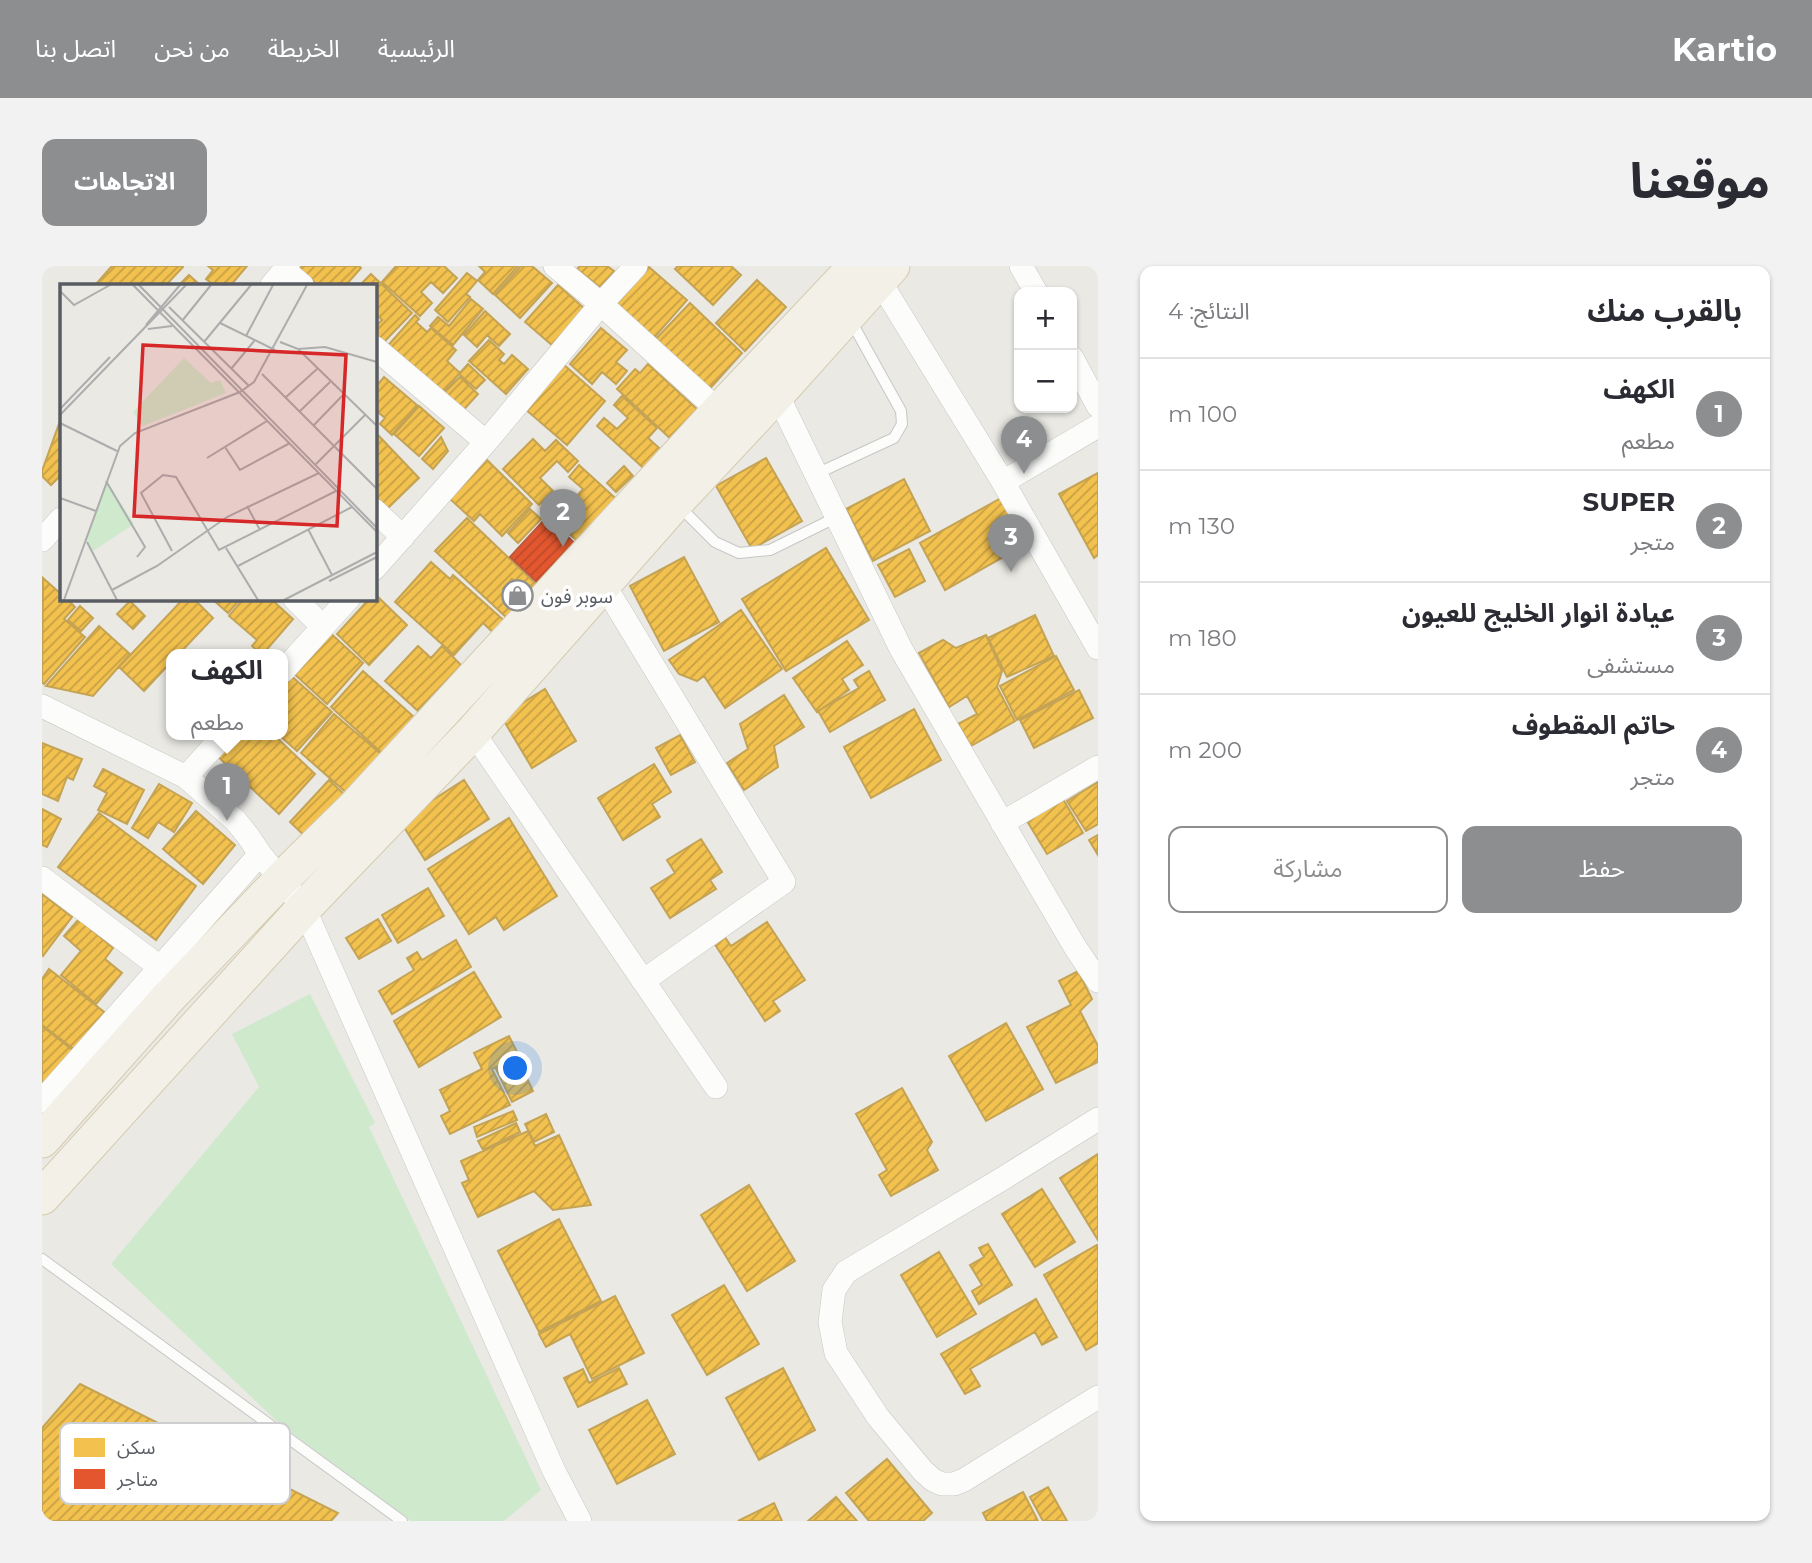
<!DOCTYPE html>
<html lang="ar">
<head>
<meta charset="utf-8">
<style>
	:root { --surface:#fff; --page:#f2f2f3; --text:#2b2b33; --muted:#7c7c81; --line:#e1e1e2; --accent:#8c8e90 }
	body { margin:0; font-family:Montserrat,"Noto Sans Arabic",sans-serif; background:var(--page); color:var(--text); direction:rtl }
	.controls { position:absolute; right:21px; top:21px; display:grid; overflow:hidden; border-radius:14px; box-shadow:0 2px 5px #0004 }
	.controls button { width:63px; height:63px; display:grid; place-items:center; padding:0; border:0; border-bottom:2px solid var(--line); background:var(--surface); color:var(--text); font:35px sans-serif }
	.you { position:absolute; left:474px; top:803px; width:24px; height:24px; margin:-18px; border:5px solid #fff; border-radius:50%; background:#1a73e8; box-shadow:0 0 0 10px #1a73e833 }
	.badge { display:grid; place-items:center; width:46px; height:46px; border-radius:50%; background:var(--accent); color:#fff; font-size:23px; font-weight:700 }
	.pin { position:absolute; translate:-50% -58px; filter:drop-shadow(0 2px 4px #0008) }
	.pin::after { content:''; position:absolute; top:37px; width:24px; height:21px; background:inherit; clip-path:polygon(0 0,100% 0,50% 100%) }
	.popup { position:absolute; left:124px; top:383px; width:122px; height:91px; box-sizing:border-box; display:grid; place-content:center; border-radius:14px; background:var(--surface); filter:drop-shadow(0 2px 5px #0005); font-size:23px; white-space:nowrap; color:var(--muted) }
	.popup b { font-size:26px; color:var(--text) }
	.popup::after { content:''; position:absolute; left:50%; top:100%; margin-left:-14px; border:14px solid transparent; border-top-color:var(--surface) }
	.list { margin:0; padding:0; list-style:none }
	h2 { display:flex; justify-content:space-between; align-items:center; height:91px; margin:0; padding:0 28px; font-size:30px }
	h2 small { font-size:23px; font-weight:400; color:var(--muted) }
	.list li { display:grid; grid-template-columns:46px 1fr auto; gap:21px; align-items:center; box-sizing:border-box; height:112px; padding:0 28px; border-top:2px solid var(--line) }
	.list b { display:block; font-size:26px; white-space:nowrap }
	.list p { margin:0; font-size:23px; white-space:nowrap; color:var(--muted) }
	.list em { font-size:23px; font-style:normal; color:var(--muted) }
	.actions { display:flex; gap:14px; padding:21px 28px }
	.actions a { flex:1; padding:16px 0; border:2px solid var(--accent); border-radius:14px; text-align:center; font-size:24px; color:var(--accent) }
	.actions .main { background:var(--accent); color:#fff }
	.map { position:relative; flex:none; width:1056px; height:1255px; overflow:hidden; direction:ltr; border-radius:14px }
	header { display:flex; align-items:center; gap:42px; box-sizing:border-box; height:98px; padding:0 35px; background:var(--accent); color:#fff }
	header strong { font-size:33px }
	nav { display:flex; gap:38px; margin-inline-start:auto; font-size:24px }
	.intro { display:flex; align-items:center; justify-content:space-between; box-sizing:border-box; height:168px; padding:0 42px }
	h1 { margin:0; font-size:49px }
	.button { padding:18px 32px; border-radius:14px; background:var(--accent); color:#fff; font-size:24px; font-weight:700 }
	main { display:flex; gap:42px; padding:0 42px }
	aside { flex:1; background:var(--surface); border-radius:14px; box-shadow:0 2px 5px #0004 }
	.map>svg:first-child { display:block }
	.green { fill:#cfe9cd }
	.homes { fill:url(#homes-hatch); stroke:#c4a354; stroke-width:2 }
	.shops { fill:url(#shops-hatch); stroke:#ba593e; stroke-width:2 }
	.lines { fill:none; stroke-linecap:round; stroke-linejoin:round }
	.lane-casing { stroke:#c6c7c6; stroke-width:12 }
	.street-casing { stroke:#c6c7c6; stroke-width:24 }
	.primary-casing { stroke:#d5cbaf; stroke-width:37 }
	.lane { stroke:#fcfcfb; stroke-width:10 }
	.street { stroke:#fcfcfb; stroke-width:23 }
	.primary { stroke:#f2f0e7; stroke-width:35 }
	.labels { text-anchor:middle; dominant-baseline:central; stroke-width:7; stroke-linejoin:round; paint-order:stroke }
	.poi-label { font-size:19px; fill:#595d63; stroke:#fff; text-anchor:start }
	.inset-road { fill:none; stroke:#acadac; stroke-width:2 }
	.view { fill:#d62828; fill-opacity:0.15; stroke:#d62828; stroke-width:3.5 }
	.inset-edge { fill:none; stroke:#595d63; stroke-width:3.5 }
	.key { fill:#fff; stroke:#cdced0; stroke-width:2 }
	.key-label { font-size:19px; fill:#595d63 }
</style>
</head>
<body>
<header>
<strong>Kartio</strong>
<nav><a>الرئيسية</a><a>الخريطة</a><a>من نحن</a><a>اتصل بنا</a></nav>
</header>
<div class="intro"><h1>موقعنا</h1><a class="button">الاتجاهات</a></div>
<main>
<aside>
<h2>بالقرب منك<small>النتائج: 4</small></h2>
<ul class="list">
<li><span class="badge">1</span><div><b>الكهف</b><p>مطعم</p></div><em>100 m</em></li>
<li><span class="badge">2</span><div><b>SUPER</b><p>متجر</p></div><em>130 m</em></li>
<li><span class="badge">3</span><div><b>عيادة انوار الخليج للعيون</b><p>مستشفى</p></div><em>180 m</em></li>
<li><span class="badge">4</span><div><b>حاتم المقطوف</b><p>متجر</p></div><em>200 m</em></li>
</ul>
<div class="actions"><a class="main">حفظ</a><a>مشاركة</a></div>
</aside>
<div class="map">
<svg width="1056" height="1255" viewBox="0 0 1056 1255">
	<defs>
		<pattern id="homes-hatch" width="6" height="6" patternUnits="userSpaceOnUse" patternTransform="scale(1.75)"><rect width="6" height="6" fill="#f2c14e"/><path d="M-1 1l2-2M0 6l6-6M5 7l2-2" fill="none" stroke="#c7a044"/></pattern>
		<pattern id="shops-hatch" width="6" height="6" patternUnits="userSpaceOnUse" patternTransform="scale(1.75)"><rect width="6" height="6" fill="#e4572e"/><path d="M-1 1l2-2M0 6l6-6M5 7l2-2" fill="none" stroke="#bc4b2b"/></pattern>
	</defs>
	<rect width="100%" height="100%" fill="#eae9e4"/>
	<!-- green -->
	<path class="green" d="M 268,728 L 333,857 L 327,861 L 499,1224 L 462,1255 L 369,1255 L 239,1159 L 69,998 L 217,821 L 190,768 Z"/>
	<!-- homes -->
	<path class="homes" d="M 70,0 L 140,0 L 141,1 L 124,19 L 53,19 Z
		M 166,0 L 205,0 L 189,19 L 172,19 L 164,13 L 171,4 Z
		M 259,0 L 317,0 L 319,2 L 304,19 L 276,19 L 256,3 Z
		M 354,0 L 402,0 L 415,12 L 401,27 L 389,16 L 379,26 L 390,37 L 378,50 L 340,16 Z
		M 437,0 L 476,0 L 451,28 L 436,14 L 443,6 Z
		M 479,0 L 490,0 L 510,17 L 478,52 L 453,29 Z
		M 538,0 L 565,0 L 572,5 L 559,22 L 535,3 Z
		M 636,0 L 689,0 L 699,9 L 671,39 L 633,3 Z
		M 607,1 L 645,34 L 610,74 L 572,41 Z
		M 425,7 L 435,15 L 424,28 L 428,31 L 406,56 L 393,44 Z
		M 329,8 L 370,47 L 341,77 L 332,69 L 332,62 L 340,54 L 332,46 L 332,19 L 318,19 Z
		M 147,9 L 158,19 L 137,19 Z
		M 715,14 L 744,41 L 703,85 L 674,57 Z
		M 516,19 L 544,44 L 511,80 L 483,56 Z
		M 429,33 L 441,43 L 411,79 L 388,60 L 396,51 L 407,60 Z
		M 648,37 L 700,87 L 663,128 L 610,77 Z
		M 443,45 L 468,68 L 457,80 L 445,69 L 435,81 L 422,69 Z
		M 373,49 L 377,53 L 374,56 L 385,66 L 389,62 L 414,84 L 405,95 L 418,107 L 396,132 L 342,84 Z
		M 559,62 L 585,84 L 574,96 L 585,105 L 574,118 L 560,106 L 550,118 L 528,98 Z
		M 447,74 L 462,88 L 457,94 L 462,98 L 470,89 L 486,103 L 464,128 L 427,95 Z
		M 426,98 L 443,114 L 434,123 L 417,108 Z
		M 521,98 L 563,135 L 525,179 L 483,143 Z
		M 606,98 L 657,145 L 631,175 L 575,123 L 593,103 L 598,107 Z
		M 342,111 L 375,139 L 350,169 L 338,158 L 343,152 L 332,143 L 332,123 Z
		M 418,111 L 436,128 L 415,151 L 396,133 Z
		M 580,130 L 615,162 L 606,172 L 625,189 L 608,208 L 555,160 L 562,152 L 575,163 L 586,152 L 572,139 Z
		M 377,140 L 402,162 L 377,190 L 352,168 Z
		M 18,155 L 19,157 L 19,209 L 9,219 L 0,210 L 0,205 Z
		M 336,169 L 377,212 L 345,243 L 332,229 L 332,172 Z
		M 399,171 L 406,185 L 391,203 L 380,193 Z
		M 491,173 L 503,185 L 514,174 L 536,195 L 526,206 L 515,195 L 498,212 L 511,225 L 497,239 L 461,203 Z
		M 724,192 L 760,255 L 710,283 L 674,220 Z
		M 444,193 L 490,238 L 460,270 L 438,248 L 432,255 L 407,232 Z
		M 537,199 L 582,240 L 543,282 L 499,242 L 514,227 L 527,239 L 541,223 L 527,211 Z
		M 582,200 L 591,210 L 574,226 L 565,217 Z
		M 1056,207 L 1056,289 L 1052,292 L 1017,228 Z
		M 862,213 L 888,265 L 831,295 L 804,243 Z
		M 959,232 L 984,278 L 903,324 L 878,277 Z
		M 488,243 L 499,253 L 476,277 L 466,267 Z
		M 425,252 L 494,318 L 485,327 L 470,313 L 461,323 L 478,339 L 466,353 L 393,285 Z
		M 784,282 L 827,354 L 744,405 L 700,333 Z
		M 867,283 L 883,315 L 853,331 L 836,299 Z
		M 642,291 L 677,356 L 622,385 L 588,320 Z
		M 389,296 L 408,313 L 411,309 L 467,359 L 456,371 L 441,357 L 412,389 L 353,336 Z
		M 1,312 L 19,328 L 19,332 L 24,332 L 33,341 L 22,353 L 43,371 L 2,418 L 0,416 Z
		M 333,328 L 365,359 L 327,399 L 295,368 L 328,332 L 332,332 Z
		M 142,332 L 151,332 L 171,352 L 136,389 L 129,389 L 129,396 L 102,425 L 77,401 Z
		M 169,332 L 199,332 L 186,347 Z
		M 202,332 L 228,332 L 251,353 L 220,389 L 210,380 L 215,374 L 187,350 Z
		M 88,335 L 103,350 L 91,363 L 75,348 Z
		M 38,340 L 51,352 L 39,365 L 26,354 Z
		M 699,344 L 740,403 L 683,442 L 662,410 L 655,415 L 637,408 L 627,394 Z
		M 993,349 L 1012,390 L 965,411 L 946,372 Z
		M 57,360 L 88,388 L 51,430 L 4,420 Z
		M 285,364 L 321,397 L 285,438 L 248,404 Z
		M 944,369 L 960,405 L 955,421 L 973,455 L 929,480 L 916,458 L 935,448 L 925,430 L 907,441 L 877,387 L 901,374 L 914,382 Z
		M 805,375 L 821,399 L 800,413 L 807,424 L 775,446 L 751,412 Z
		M 376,380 L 389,392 L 400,380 L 419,399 L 376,445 L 343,415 Z
		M 1014,390 L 1032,424 L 975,454 L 958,420 Z
		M 321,405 L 372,451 L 341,488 L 289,441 Z
		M 827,405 L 843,434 L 788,466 L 776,445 L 817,422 L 812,414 Z
		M 246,407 L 290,446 L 255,485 L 237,469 L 241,469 L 241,412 Z
		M 503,423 L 534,475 L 490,502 L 459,450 Z
		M 1037,424 L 1051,452 L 992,482 L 978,454 Z
		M 742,429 L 762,461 L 732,480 L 736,501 L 702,524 L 685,497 L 706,483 L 698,458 Z
		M 872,443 L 899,494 L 829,532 L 802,481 Z
		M 292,448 L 339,488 L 306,528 L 259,487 Z
		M 189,469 L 232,469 L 273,508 L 237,548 L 172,487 Z
		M 638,469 L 653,496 L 629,509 L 614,482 Z
		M 0,477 L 40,493 L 31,514 L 25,511 L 16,535 L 0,528 Z
		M 612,498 L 629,526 L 610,538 L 618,551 L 581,574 L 556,532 Z
		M 61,503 L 102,524 L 85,558 L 56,544 L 65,527 L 52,520 Z
		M 287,514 L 306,532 L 267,574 L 248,556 Z
		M 422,514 L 447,553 L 383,594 L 358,555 Z
		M 1056,516 L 1056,558 L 1044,565 L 1025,535 Z
		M 117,518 L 150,537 L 132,566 L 116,556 L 106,572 L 90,562 Z
		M 1018,528 L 1041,567 L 1005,588 L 982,550 Z
		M 0,543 L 19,553 L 5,581 L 0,579 Z
		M 154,545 L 193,579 L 161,618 L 121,583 Z
		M 57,547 L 154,620 L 114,674 L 16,601 Z
		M 467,552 L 515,630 L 462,664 L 454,651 L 427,668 L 386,603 Z
		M 1056,569 L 1056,589 L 1047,574 Z
		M 659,573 L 680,606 L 668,614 L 674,623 L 628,652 L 609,622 L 633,607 L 625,594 Z
		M 386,622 L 402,650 L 356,677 L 340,649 Z
		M 0,628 L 30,651 L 1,690 L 0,689 Z
		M 37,653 L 71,682 L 63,693 L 80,707 L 54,738 L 19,709 L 39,685 L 22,670 Z
		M 336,653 L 349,675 L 317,693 L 304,672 Z
		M 725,656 L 763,714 L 731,735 L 738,745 L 723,755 L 670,674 L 680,667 L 689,680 Z
		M 414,674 L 429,701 L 350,748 L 337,725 L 372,704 L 365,692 L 375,686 L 380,694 Z
		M 7,703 L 66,749 L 37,787 L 0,759 L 0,713 Z
		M 1036,705 L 1050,733 L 1038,745 L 1056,780 L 1056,796 L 1014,817 L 985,761 L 1029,739 L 1017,715 Z
		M 432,706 L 459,751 L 377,801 L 352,755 Z
		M 964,757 L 1001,823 L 944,855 L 907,790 Z
		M 0,760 L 33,786 L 0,819 Z
		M 467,770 L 477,790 L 450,803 L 468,839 L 408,868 L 399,850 L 408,845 L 398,824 L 440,803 L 432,787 Z
		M 476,793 L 491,825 L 470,836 L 454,803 Z
		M 860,822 L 890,876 L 885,884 L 896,904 L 849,930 L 837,909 L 845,904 L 814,848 Z
		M 471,845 L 475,854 L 435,871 L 432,861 Z
		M 504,848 L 512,866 L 492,876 L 483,858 Z
		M 474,857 L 478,866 L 441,884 L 436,875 Z
		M 486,865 L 493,880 L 517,869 L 549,939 L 511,944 L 492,925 L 436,951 L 420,917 L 427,914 L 419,895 Z
		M 1056,888 L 1056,974 L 1018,912 Z
		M 707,919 L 753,995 L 705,1025 L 659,949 Z
		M 1000,923 L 1033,976 L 993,1001 L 960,948 Z
		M 517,953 L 559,1035 L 497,1066 L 456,985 Z
		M 946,978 L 970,1019 L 937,1038 L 930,1025 L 940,1019 L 928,999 L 942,991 L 937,982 Z
		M 1055,979 L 1056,982 L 1056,1077 L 1044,1084 L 1002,1009 Z
		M 897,986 L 934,1048 L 895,1071 L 859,1009 Z
		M 682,1019 L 717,1078 L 665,1109 L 630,1049 Z
		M 573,1030 L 602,1087 L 550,1113 L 528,1068 L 504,1081 L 497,1068 Z
		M 994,1033 L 1015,1071 L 1000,1079 L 993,1066 L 928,1103 L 938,1120 L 923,1128 L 899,1088 Z
		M 577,1102 L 585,1118 L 536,1141 L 522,1112 L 541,1103 L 547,1117 Z
		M 741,1102 L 773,1164 L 717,1194 L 684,1132 Z
		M 38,1118 L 296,1247 L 289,1255 L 0,1255 L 0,1162 Z
		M 605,1134 L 633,1188 L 575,1218 L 547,1164 Z
		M 845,1193 L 890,1247 L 881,1255 L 827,1255 L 804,1227 Z
		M 1006,1221 L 1025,1255 L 1001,1255 L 988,1231 Z
		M 981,1226 L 996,1255 L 945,1255 L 941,1247 Z
		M 794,1231 L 815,1255 L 766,1255 Z
		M 732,1237 L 740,1255 L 696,1255 Z"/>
	<!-- shops -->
	<path class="shops" d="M 504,252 L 535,279 L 498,319 L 468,291 Z"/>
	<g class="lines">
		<defs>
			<path id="lane" d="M 774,208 L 852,172 L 860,158 L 859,145 L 809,55
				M 638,241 L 673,276 L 697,287 L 728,284 L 795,251
				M 0,993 L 360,1255"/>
			<path id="street" d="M 513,0 L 559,38 L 677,145
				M 979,0 L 994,26
				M 242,4 L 260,19
				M 837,14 L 961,216 L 1056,382
				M 230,19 L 246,0
				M 332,81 L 444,176
				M 1030,92 L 1056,140
				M 735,128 L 859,383 L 1033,681 L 1056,715
				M 961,216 L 1056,160
				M 332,244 L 361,271
				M 0,274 L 19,253
				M 332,303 L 444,176 L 559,38 L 594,0
				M 561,317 L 742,616 L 601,715
				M 252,332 L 281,361
				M 241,405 L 307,332
				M 0,440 L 144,511 L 194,555 L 206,570 L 218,588 L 262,642 L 512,1205 L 538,1255
				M 431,466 L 674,821
				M 144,511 L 182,469
				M 960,557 L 1056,501
				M 0,612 L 119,702
				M 0,835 L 218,588
				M 1056,853 L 960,913 L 804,1006 L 792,1024 L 788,1056 L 794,1087 L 836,1151 L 881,1205 L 891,1214 L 900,1218 L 912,1218 L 922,1214 L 1056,1131"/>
			<path id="primary" d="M 0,874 L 126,732 L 239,614 L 312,542 L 677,145 L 814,0
				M 0,931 L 262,642 L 431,466 L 633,237 L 735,128 L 850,0"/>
		</defs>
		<!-- lane casing -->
		<use href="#lane" class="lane-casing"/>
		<!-- street casing -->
		<use href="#street" class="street-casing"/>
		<!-- primary casing -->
		<use href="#primary" class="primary-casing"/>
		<!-- lane -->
		<use href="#lane" class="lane"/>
		<!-- street -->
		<use href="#street" class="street"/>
		<!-- primary -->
		<use href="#primary" class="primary"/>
	</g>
	<!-- icons -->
	<defs>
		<symbol id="shop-ring" viewBox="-11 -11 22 22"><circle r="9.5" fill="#fff" stroke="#8c8e90" stroke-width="1.5"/><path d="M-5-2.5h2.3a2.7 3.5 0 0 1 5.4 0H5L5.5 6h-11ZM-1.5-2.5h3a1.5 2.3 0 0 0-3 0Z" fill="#8c8e90"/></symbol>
	</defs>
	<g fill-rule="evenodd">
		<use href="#shop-ring" x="458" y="312" width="35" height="35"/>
	</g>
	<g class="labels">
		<!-- poi labels -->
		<g class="poi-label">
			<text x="499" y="330">سوبر فون</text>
		</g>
	</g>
	<!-- overview -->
	<g transform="translate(18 18)">
		<rect width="317" height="317" fill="#eae9e4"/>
		<path d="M 124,74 L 151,99 L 160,96 L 166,109 L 83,142 L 73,128 Z" fill="#cfe9cd"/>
		<path d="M 46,196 L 74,240 L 33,267 L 27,257 Z" fill="#cfe9cd"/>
		<path class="inset-road" d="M 73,1 L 317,248M 79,1 L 317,244M 0,7 L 14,21 L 50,1M 109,23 L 189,102M 122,37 L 151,1M 160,39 L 215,66M 86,41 L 120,1M 88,45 L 112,42M 186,52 L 213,1M 144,58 L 191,1M 220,58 L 238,65 L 265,63 L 317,78M 238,65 L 317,142M 171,85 L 195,56M 202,90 L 317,205M 225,114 L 257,85M 0,125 L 50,73M 239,128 L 270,98M 0,131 L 126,1M 0,139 L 57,167M 253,142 L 283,111M 165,163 L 180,186 L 230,159M 147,174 L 207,137M 256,180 L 305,131M 46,197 L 85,263 L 77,273M 0,214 L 36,227M 187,222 L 200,246M 248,245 L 272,291M 27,258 L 57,316M 166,264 L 198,316M 112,267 L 81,209 L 103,191 L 116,193 L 159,266 L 276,207M 178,282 L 292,223M 269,297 L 317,273M 52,306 L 97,282 L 167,233 L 259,189M 4,316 L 60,162 L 75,149 L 180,108 L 194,98 L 247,1M 224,316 L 317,268"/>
		<path class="view" d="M 83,61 L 286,71 L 277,242 L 74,232 Z"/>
		<rect width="317" height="317" class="inset-edge"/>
	</g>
	<!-- legend -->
	<rect x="18" y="1157" width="230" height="81" rx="10" class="key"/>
	<rect x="32" y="1172" width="31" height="19" fill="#f2c14e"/>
	<rect x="32" y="1203" width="31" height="20" fill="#e4572e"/>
	<g class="key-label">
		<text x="75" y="1188">سكن</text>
		<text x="75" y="1220">متاجر</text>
	</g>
</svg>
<div class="controls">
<button>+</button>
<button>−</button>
</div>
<div class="you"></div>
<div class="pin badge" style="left:185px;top:555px">1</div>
<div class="popup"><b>الكهف</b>مطعم</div>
<div class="pin badge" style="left:521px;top:281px">2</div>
<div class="pin badge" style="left:969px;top:306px">3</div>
<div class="pin badge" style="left:982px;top:208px">4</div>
</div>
</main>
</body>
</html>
